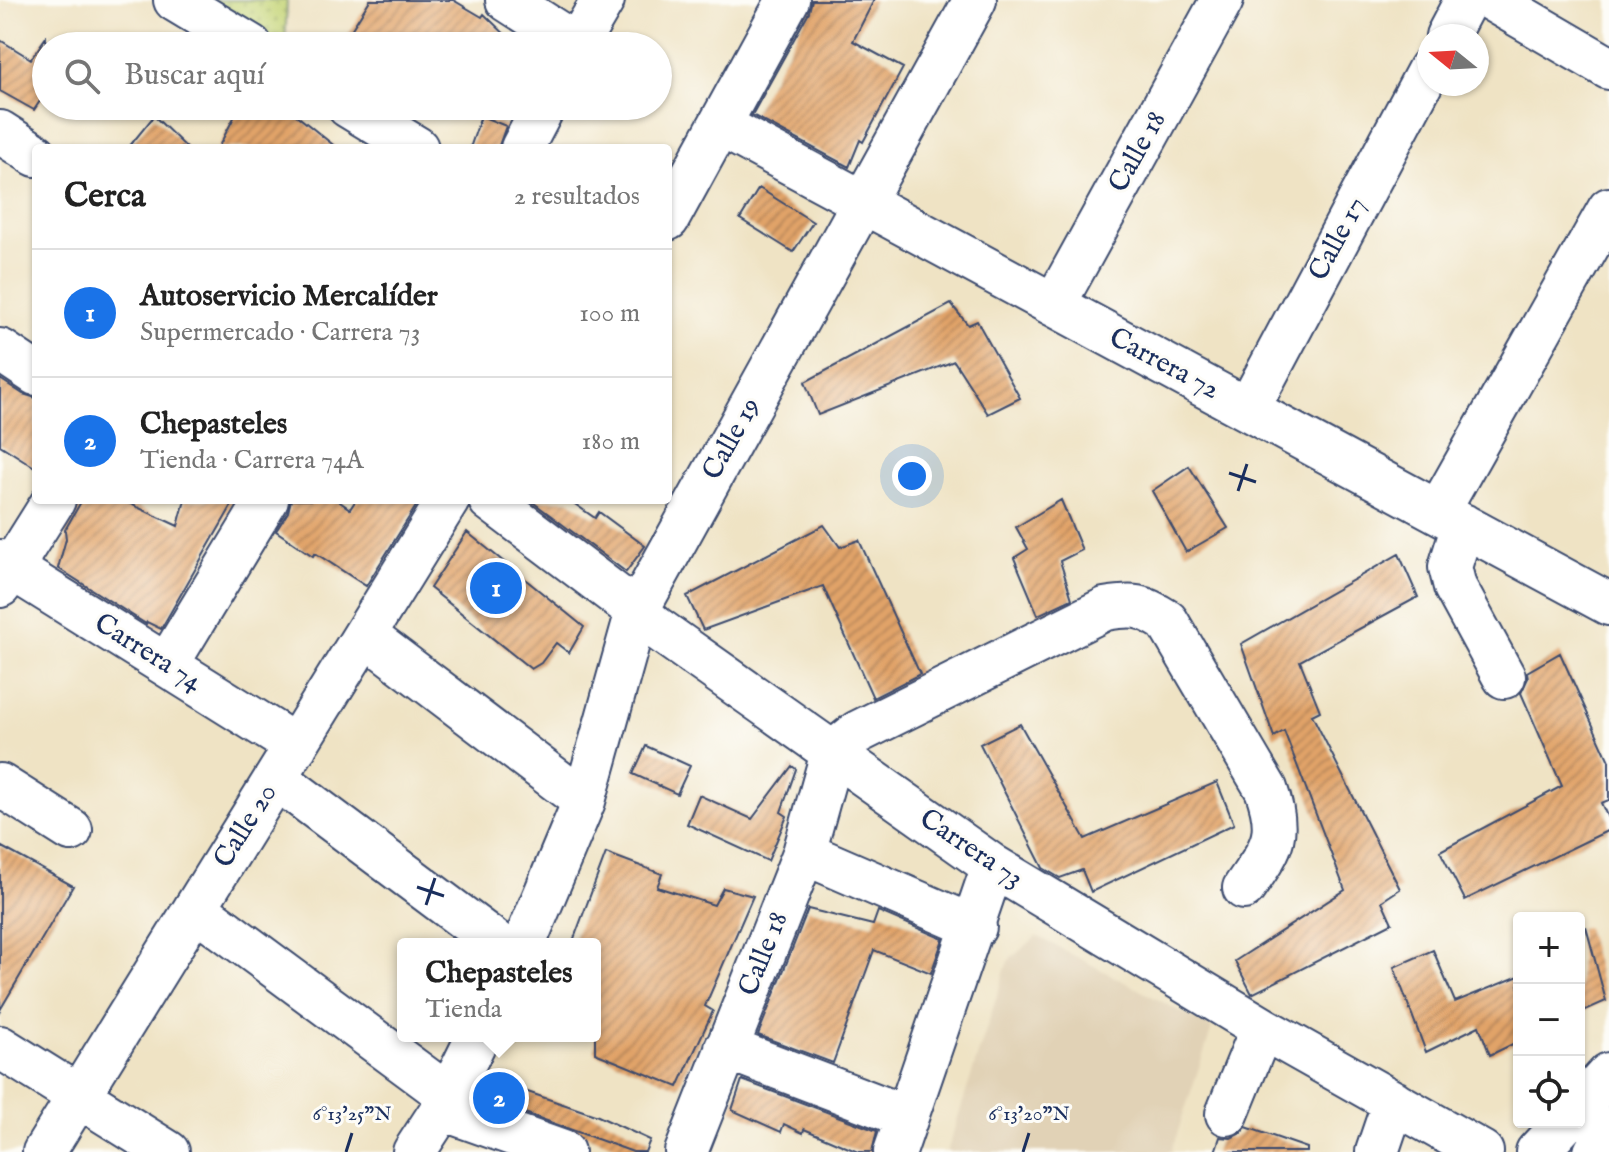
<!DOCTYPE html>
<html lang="es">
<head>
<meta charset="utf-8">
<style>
	:root { --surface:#fff; --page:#f6f6f6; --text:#222; --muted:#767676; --line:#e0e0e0; --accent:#1a73e8 }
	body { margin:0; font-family:"IM FELL English",serif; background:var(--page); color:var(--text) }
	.controls { position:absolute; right:24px; bottom:24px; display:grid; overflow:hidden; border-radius:8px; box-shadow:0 2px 6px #0004 }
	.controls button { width:72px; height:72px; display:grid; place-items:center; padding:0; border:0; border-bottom:2px solid var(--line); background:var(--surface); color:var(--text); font:40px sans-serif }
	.compass { position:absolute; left:1417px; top:24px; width:72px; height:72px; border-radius:50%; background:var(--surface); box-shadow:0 2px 6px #0004; rotate:288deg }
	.you { position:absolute; left:912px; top:476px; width:28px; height:28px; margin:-20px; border:6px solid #fff; border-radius:50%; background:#1a73e8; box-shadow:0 0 0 12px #1a73e833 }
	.badge { display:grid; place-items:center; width:52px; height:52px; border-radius:50%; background:var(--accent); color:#fff; font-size:26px; font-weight:700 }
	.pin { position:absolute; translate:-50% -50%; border:4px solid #fff; box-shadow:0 2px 8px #0006 }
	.popup { position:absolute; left:397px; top:938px; width:204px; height:104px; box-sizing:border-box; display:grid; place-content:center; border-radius:8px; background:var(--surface); filter:drop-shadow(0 2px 6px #0005); font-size:26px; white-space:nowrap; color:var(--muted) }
	.popup b { font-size:30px; color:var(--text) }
	.popup::after { content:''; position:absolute; left:50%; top:100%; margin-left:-16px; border:16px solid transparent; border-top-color:var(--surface) }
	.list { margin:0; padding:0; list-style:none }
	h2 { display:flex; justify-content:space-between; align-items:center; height:104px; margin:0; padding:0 32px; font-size:34px }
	h2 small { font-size:26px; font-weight:400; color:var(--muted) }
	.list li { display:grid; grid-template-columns:52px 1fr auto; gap:24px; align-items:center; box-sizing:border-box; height:128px; padding:0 32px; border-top:2px solid var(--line) }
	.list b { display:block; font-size:30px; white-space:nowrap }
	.list p { margin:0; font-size:26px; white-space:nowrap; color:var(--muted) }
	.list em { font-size:26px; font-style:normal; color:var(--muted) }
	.icon { flex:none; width:44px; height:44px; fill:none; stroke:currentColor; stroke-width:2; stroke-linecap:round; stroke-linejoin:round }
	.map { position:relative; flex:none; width:1609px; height:1152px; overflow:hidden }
	.search { position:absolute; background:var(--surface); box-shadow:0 2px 6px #0004; left:32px; top:32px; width:640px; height:88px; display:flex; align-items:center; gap:20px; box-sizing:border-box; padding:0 28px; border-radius:44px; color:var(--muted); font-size:30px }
	.panel { position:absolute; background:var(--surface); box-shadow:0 2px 6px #0004; left:32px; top:144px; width:640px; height:360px; border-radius:8px }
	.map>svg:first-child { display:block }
	.built { fill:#e1d2b6 }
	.park { fill:url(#park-dots); stroke:#70826a; stroke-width:2 }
	.building { fill:url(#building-hatch) }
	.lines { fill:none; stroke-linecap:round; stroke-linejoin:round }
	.minor-casing { stroke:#3b4a6d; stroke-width:46 }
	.minor { stroke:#fff; stroke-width:42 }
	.ticks { fill:none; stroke:#1b2f5e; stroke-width:3 }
	.labels { text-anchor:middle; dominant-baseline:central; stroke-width:6; stroke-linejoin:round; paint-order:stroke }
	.street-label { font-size:28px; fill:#1b2f5e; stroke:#fdfcf7 }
	.ticks-label { font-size:20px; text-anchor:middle; fill:#1b2f5e; stroke:#fdfcf7; stroke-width:6; stroke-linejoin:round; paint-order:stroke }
</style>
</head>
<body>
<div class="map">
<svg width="1609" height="1152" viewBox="0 0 1609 1152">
	<defs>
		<pattern id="park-dots" width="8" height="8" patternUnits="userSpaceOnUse" patternTransform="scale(2)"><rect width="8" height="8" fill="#c4d476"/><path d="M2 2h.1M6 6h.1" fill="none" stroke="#a8b668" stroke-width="1.8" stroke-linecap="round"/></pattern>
		<pattern id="building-hatch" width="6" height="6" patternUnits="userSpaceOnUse" patternTransform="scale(2)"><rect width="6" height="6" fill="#e1a368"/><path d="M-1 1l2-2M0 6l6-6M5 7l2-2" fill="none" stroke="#b68559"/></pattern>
	</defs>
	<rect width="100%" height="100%" fill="#fdfcf7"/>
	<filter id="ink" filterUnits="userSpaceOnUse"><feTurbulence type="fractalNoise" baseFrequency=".0125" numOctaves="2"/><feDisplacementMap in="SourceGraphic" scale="16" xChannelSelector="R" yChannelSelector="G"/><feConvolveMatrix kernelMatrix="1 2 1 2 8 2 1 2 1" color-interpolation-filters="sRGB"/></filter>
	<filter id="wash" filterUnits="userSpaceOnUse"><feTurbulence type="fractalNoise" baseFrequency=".006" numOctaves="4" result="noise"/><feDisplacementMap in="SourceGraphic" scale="32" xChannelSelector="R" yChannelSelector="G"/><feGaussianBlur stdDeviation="1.8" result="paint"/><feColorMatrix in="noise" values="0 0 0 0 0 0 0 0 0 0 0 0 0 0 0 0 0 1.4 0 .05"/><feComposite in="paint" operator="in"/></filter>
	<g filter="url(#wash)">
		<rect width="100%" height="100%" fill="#efe3c4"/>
		<!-- built -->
		<path class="built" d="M 1037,936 L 1212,1028 L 1171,1152 L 947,1152 L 1008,961 Z"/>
		<!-- park -->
		<path class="park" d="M 188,0 L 287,0 L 285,46 L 266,46 Z"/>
		<g id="blocks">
			<!-- building -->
			<path class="building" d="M 370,0 L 453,0 L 482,17 L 484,14 L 517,46 L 341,46 Z
				M 812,0 L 874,0 L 853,41 L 903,68 L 863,142 L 860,140 L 849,167 L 752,115 L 809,12 Z
				M 46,37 L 46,92 L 34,110 L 0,91 L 0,40 L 31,59 Z
				M 240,106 L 285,106 L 337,148 L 218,148 Z
				M 154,116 L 187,148 L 128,148 Z
				M 481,116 L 506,126 L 498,148 L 470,148 Z
				M 759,188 L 813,222 L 793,252 L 740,219 Z
				M 951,304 L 968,325 L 977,321 L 1020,398 L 988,414 L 954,361 L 818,415 L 805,382 Z
				M 0,379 L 23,394 L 36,398 L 36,468 L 0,445 Z
				M 1189,466 L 1228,528 L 1186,552 L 1152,491 Z
				M 82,500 L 122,500 L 178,526 L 185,500 L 235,500 L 161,629 L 147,622 L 146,624 L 58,568 L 66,539 L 65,530 Z
				M 291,500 L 337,500 L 350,509 L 356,500 L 415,500 L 418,503 L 366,586 L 315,553 L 313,556 L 276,531 L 288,512 Z
				M 530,500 L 569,500 L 595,518 L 599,512 L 645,546 L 626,572 Z
				M 1061,500 L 1082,550 L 1060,561 L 1072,599 L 1038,615 L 1014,558 L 1028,549 L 1016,527 Z
				M 824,525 L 840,547 L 859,540 L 920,674 L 873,698 L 823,586 L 703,630 L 687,596 Z
				M 467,532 L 584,627 L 569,653 L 556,643 L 541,663 L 531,669 L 430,588 Z
				M 1399,554 L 1418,597 L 1300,661 L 1320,711 L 1312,715 L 1400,889 L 1382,901 L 1392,923 L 1252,994 L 1235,961 L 1345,890 L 1284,731 L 1274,737 L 1241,644 Z
				M 1560,653 L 1609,761 L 1609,800 L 1601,803 L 1609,820 L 1609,830 L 1465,900 L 1440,851 L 1562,786 L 1521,693 L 1528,678 L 1527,672 Z
				M 1020,724 L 1085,839 L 1217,782 L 1234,824 L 1091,892 L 1082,870 L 1060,878 L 1043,868 L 980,744 Z
				M 646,746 L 690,766 L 677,794 L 633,774 Z
				M 792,766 L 796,769 L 781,812 L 787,816 L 768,861 L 687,824 L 699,795 L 752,819 Z
				M 0,846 L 73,886 L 0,1010 Z
				M 606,853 L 662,874 L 657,887 L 714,905 L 723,888 L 753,896 L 705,1006 L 713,1011 L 678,1087 L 595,1053 L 595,944 L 572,944 Z
				M 808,909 L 873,925 L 878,911 L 943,939 L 931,973 L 874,950 L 833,1063 L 758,1035 Z
				M 1586,927 L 1606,1001 L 1579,1013 L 1579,928 Z
				M 1433,950 L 1455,1002 L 1519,976 L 1519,1041 L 1490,1055 L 1479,1026 L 1426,1052 L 1394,967 Z
				M 742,1080 L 877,1131 L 872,1152 L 858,1152 L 804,1129 L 803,1133 L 784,1124 L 781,1132 L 732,1110 Z
				M 507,1085 L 598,1116 L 650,1140 L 645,1152 L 633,1152 L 500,1104 Z
				M 1246,1127 L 1307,1148 L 1307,1152 L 1215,1152 L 1220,1137 L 1231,1138 L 1241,1133 Z"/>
		</g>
	</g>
	<g filter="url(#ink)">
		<use href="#blocks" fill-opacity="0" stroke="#3b4a6d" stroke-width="2"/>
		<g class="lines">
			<defs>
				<path id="minor" d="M 175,0 L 251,46
					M 507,0 L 577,45
					M 1492,0 L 1609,68
					M 1447,36 L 1466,0
					M 576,46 L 603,0
					M 348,106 L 417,148
					M 720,125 L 1609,604
					M 0,132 L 36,155
					M 522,148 L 544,106
					M 668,219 L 788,0
					M 1054,305 L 1222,0
					M 0,350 L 36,374
					M 1248,409 L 1429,69
					M 490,500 L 637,611 L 655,627 L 993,866 L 1262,1028 L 1482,1152
					M 1438,512 L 1609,209
					M 1463,525 L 1450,567 L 1455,587 L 1504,677
					M 0,561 L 296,746
					M 0,586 L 54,500
					M 365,635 L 584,801
					M 167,665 L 267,500
					M 276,778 L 498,944
					M 0,785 L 71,830
					M 804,853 L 975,927
					M 195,908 L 448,1095
					M 524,944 L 584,801 L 637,611 L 975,0
					M 0,1047 L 168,1152
					M 726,1048 L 907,1117
					M 1579,1107 L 1609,1074
					M 442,1109 L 563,1152
					M 1227,1114 L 1262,1028
					M 44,1152 L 448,500
					M 414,1152 L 442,1109 L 478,1036
					M 686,1152 L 804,853 L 832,753 L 858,732 L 1105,609 C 1134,604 1142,605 1167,621 L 1266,789 C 1283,837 1271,848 1244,888
					M 895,1152 L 993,866
					M 1377,1152 L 1394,1102
					M 1537,1152 L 1565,1122
					M 1595,1152 L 1609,1128"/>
			</defs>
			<!-- minor casing -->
			<use href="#minor" class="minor-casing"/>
			<!-- minor -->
			<use href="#minor" class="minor"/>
		</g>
	</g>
	<!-- ticks -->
	<path class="ticks" d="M 1229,473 L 1256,482M 1238,491 L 1247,464M 417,887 L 444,896M 426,905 L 435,878M 346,1152 L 352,1133M 1023,1152 L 1029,1133"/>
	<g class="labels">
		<!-- street labels -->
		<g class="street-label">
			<text transform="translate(1138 152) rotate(-61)">Calle 18</text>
			<text transform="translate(1338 239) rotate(-62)">Calle 17</text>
			<text transform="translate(1164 364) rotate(28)">Carrera 72</text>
			<text transform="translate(732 439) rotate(-61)">Calle 19</text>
			<text transform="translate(148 653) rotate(32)">Carrera 74</text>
			<text transform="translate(246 826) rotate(-58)">Calle 20</text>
			<text transform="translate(971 849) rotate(34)">Carrera 73</text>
			<text transform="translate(764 954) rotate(-68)">Calle 18</text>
		</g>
	</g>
	<g class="ticks-label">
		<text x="1029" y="1120">6°13'20"N</text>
		<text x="352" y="1120">6°13'25"N</text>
	</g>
</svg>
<div class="controls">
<button>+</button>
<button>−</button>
<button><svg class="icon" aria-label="locate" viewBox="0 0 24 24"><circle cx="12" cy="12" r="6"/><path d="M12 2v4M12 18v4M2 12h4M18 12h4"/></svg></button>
</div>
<svg class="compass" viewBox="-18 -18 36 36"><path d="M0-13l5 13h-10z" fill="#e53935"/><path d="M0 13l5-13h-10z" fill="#767676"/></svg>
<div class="you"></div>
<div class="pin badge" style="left:496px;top:588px">1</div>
<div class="pin badge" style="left:499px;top:1098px">2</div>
<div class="popup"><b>Chepasteles</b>Tienda</div>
<div class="search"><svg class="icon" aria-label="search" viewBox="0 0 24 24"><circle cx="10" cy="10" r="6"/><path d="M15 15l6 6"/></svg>Buscar aquí</div>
<section class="panel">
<h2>Cerca<small>2 resultados</small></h2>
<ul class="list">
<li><span class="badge">1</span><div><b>Autoservicio Mercalíder</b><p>Supermercado · Carrera 73</p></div><em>100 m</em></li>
<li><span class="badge">2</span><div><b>Chepasteles</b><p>Tienda · Carrera 74A</p></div><em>180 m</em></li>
</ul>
</section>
</div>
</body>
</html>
